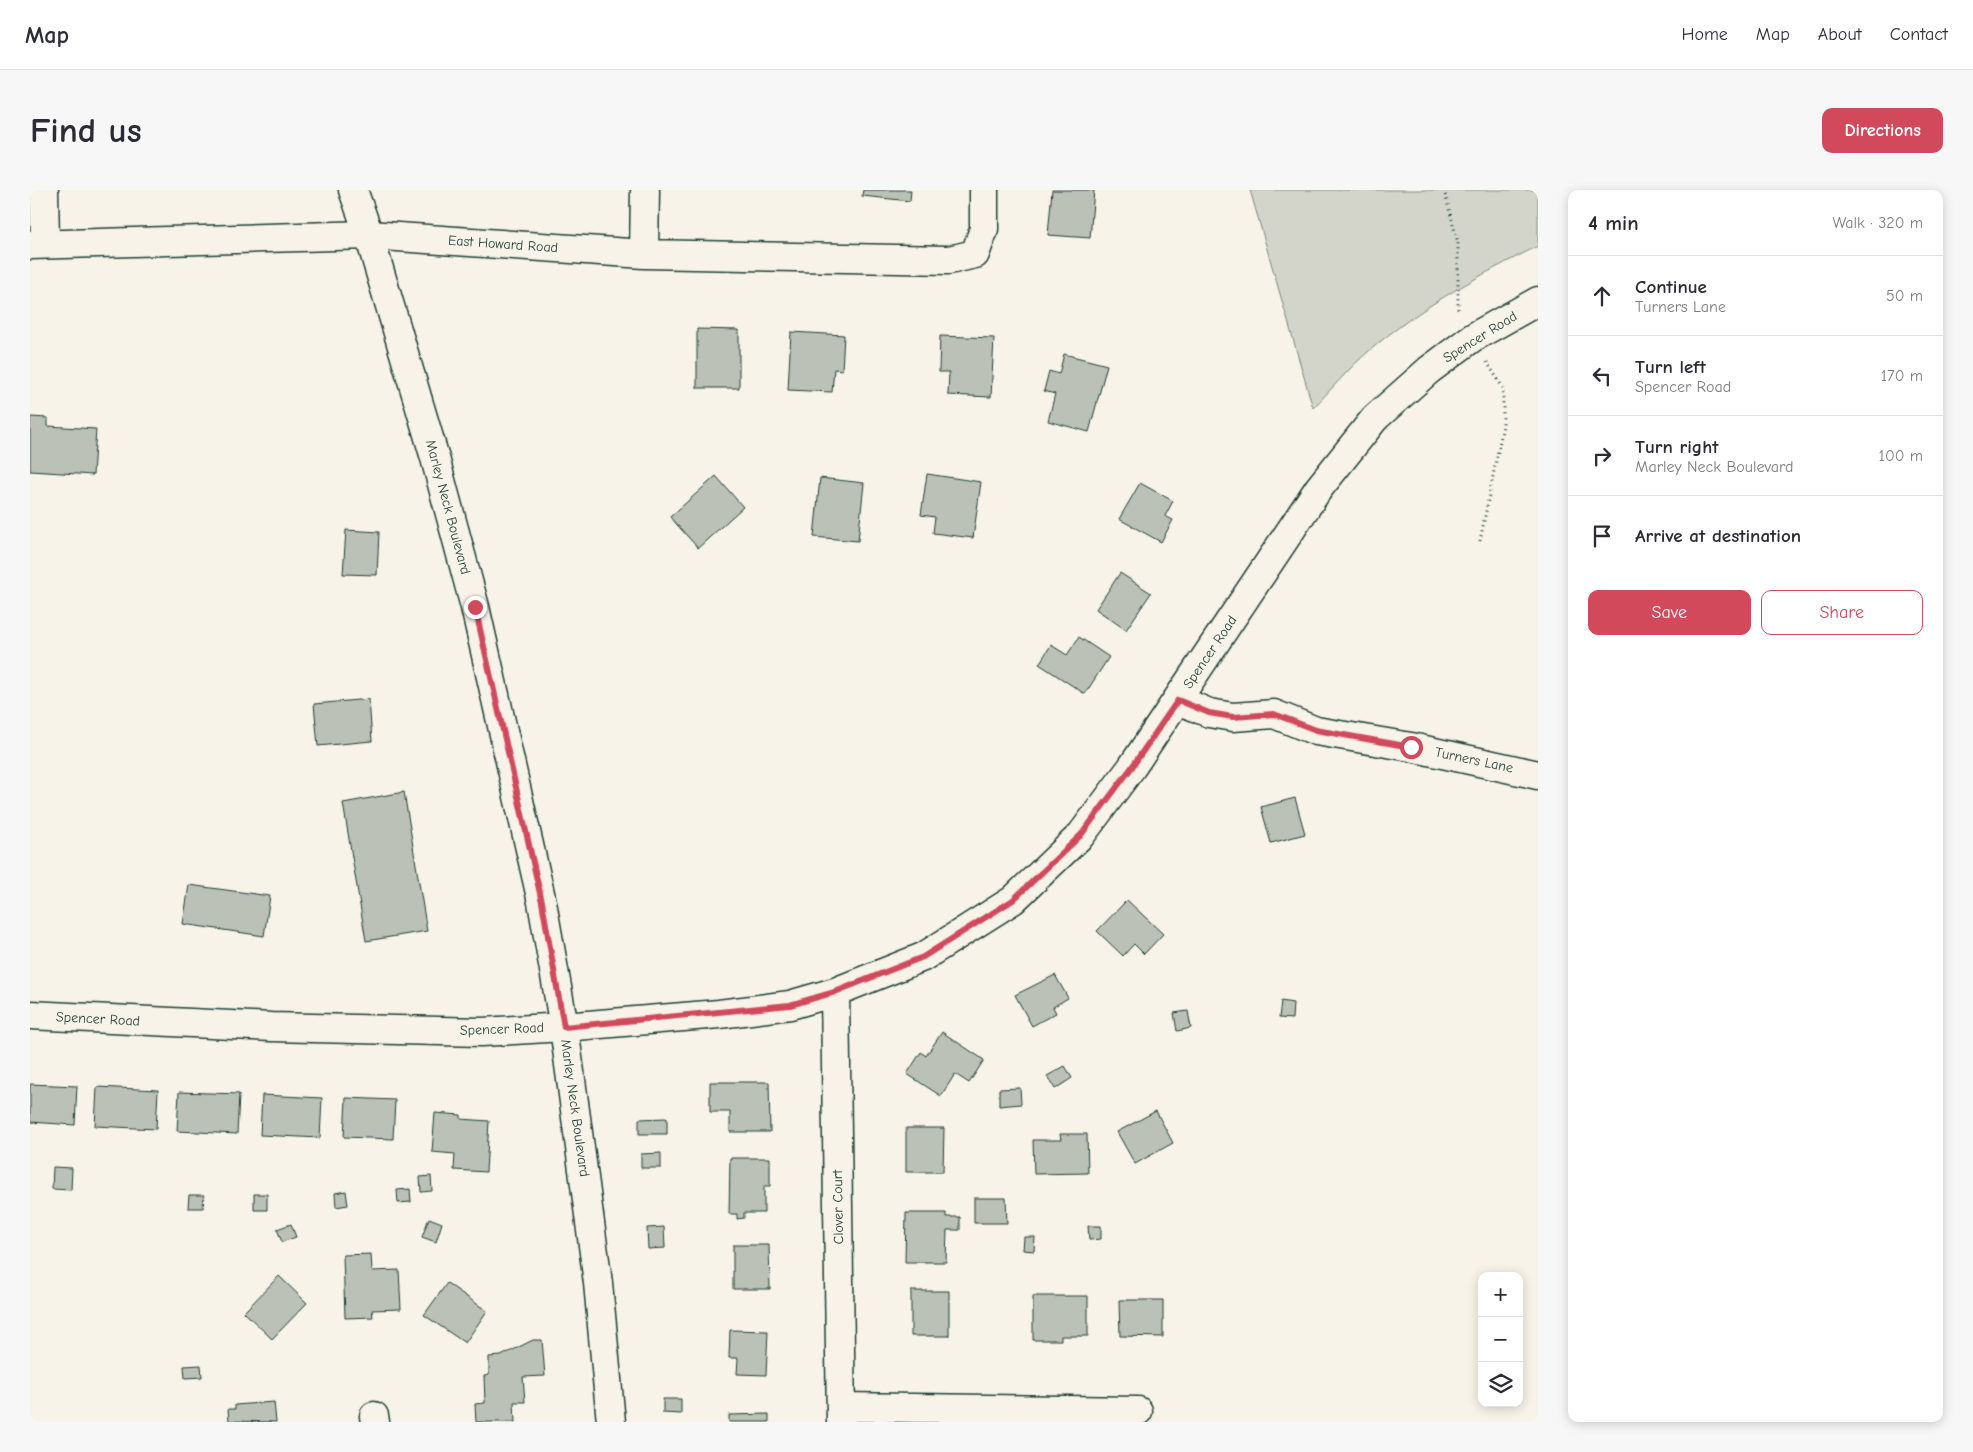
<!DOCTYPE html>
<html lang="en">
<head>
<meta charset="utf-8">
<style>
	:root { --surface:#fff; --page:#f7f7f7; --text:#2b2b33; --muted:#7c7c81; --line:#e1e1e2; --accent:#d1495b }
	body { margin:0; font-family:"Comic Neue",sans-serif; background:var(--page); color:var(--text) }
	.controls { position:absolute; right:15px; bottom:15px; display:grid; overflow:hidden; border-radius:10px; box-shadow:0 2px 12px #0003 }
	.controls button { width:45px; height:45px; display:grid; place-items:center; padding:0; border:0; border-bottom:1px solid var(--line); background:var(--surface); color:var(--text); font:25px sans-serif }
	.stop { position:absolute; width:15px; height:15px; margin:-11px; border:4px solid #d1495b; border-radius:50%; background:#fff }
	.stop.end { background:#d1495b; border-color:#fff; box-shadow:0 1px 5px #0008 }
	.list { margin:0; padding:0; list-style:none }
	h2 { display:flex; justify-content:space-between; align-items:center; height:65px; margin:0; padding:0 20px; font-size:21px }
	h2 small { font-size:16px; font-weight:400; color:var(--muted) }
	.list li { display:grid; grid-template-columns:32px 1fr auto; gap:15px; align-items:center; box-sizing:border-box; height:80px; padding:0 20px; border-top:1px solid var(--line) }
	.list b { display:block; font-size:19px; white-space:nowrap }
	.list p { margin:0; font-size:16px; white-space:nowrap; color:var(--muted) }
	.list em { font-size:16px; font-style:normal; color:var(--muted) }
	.actions { display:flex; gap:10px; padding:15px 20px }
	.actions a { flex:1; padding:11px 0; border:1px solid var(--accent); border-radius:10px; text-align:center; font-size:18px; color:var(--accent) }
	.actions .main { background:var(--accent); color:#fff }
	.icon { flex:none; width:28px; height:28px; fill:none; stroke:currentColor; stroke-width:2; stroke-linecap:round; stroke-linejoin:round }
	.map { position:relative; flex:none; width:1508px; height:1232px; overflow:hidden; border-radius:10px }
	header { display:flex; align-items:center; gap:30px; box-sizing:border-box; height:70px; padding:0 25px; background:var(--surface); border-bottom:1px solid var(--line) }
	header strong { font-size:24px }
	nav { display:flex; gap:28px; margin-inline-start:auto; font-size:18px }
	.intro { display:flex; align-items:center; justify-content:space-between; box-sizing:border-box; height:120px; padding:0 30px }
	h1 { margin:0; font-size:35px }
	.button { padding:12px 22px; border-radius:10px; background:var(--accent); color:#fff; font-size:18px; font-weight:700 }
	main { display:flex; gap:30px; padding:0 30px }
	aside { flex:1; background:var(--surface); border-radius:10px; box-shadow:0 2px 12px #0003 }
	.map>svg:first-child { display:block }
	.green { fill:#d3d5ca; stroke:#79897f }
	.building { fill:#bbc1b6; stroke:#1f3d34 }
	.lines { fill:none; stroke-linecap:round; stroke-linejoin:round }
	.minor-casing { stroke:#1f3d34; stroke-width:31 }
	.major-casing { stroke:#1f3d34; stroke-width:31 }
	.path { stroke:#1f3d34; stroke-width:3; stroke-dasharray:1 4; stroke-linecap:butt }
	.minor { stroke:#f7f3e8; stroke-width:28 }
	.major { stroke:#f7f3e8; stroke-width:28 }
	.route { stroke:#d1495b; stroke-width:6 }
	.labels { text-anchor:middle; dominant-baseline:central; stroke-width:4; stroke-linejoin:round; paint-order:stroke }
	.street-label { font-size:14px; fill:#1f3d34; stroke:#f7f3e8 }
</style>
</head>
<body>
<header>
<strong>Map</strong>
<nav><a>Home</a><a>Map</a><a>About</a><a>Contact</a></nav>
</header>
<div class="intro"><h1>Find us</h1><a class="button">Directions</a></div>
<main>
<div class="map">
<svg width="1508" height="1232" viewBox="0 0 1508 1232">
	<rect width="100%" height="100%" fill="#f7f3e8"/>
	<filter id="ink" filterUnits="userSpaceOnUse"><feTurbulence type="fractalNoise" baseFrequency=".02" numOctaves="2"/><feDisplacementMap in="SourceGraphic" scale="10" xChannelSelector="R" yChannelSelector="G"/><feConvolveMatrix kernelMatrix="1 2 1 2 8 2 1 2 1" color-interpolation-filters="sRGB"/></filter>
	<g filter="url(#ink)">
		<!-- green -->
		<path class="green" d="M 1220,0 L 1508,0 L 1508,56 C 1448,86 1390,117 1339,161 C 1319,178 1302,199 1283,218 Z"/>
		<!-- building -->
		<path class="building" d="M 833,0 L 881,0 L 880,11 L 832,6 Z
			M 1022,0 L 1064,0 L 1060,48 L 1018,45 Z
			M 667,139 L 709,140 L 709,198 L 667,198 Z
			M 761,142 L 814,145 L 812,180 L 804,179 L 802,202 L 758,200 Z
			M 910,146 L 964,148 L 961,207 L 918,205 L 919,182 L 909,182 Z
			M 1034,164 L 1077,175 L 1059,242 L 1018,231 L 1025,204 L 1014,201 L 1019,181 L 1029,184 Z
			M 0,227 L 18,228 L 18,236 L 66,239 L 63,285 L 0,281 Z
			M 897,284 L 951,292 L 943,348 L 903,343 L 905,327 L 891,325 Z
			M 686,286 L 713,317 L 668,358 L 640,327 Z
			M 790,288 L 834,293 L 828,351 L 784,347 Z
			M 1110,293 L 1143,311 L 1135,326 L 1143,330 L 1131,352 L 1089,329 Z
			M 316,340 L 349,342 L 347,385 L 313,384 Z
			M 1090,383 L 1121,403 L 1096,440 L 1066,419 Z
			M 1049,447 L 1079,467 L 1055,504 L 1009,474 L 1021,455 L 1037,465 Z
			M 339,509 L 342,551 L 288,556 L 284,514 Z
			M 374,602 L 397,741 L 336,751 L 313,613 Z
			M 1265,608 L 1275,644 L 1241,653 L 1231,617 Z
			M 159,695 L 240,706 L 234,746 L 153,734 Z
			M 1097,710 L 1133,744 L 1114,764 L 1104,754 L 1093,766 L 1067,741 Z
			M 1025,785 L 1038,808 L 1023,817 L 1026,823 L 1002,836 L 985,805 Z
			M 1251,811 L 1263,813 L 1262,829 L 1249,828 Z
			M 1158,821 L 1161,838 L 1147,841 L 1144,823 Z
			M 912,842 L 954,870 L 939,893 L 925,884 L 911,906 L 877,884 L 891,862 L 896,866 Z
			M 1035,876 L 1042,888 L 1025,899 L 1017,886 Z
			M 680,892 L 739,892 L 740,942 L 700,942 L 700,922 L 680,922 Z
			M 0,894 L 47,896 L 45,935 L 0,932 Z
			M 67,897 L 128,900 L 126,939 L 65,936 Z
			M 990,898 L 991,914 L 969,916 L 969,899 Z
			M 149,902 L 209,904 L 207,944 L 147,941 Z
			M 232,905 L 292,908 L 290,948 L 230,945 Z
			M 316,908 L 365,910 L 363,949 L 314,947 Z
			M 1126,921 L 1143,953 L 1105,974 L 1087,942 Z
			M 405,923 L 431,925 L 431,929 L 459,931 L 456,982 L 424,980 L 425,964 L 402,962 Z
			M 637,928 L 637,944 L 609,944 L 609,929 Z
			M 876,938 L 914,938 L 913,982 L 876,982 Z
			M 1030,944 L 1057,944 L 1058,983 L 1004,984 L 1003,950 L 1031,950 Z
			M 631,963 L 631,978 L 611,978 L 611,964 Z
			M 700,968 L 740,968 L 740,996 L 734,996 L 734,1023 L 714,1023 L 714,1028 L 707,1029 L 707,1024 L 699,1024 Z
			M 23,977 L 42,978 L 41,1000 L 22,999 Z
			M 401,986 L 402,1001 L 391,1002 L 390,987 Z
			M 380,999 L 381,1012 L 368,1013 L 367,1000 Z
			M 316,1001 L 318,1015 L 306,1017 L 305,1003 Z
			M 224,1004 L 237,1004 L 237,1020 L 224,1020 Z
			M 159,1005 L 174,1005 L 173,1018 L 158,1018 Z
			M 944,1008 L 976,1008 L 977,1033 L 944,1033 Z
			M 876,1023 L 916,1023 L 916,1027 L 930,1027 L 930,1040 L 917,1040 L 916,1072 L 875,1072 Z
			M 399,1028 L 412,1033 L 406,1052 L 392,1047 Z
			M 261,1034 L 266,1047 L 252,1052 L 247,1039 Z
			M 1058,1036 L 1071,1036 L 1071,1049 L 1059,1050 Z
			M 634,1037 L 635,1058 L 618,1059 L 617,1038 Z
			M 994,1047 L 1005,1047 L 1004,1061 L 993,1060 Z
			M 703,1055 L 739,1055 L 740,1099 L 703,1099 Z
			M 341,1064 L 342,1081 L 369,1080 L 371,1119 L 342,1120 L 343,1127 L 315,1128 L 313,1065 Z
			M 249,1086 L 277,1113 L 242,1149 L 214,1122 Z
			M 417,1093 L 457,1121 L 435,1153 L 394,1125 Z
			M 881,1101 L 919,1101 L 919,1146 L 881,1146 Z
			M 1003,1106 L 1058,1106 L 1058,1146 L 1031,1146 L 1031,1150 L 1003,1150 Z
			M 1089,1110 L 1133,1110 L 1133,1147 L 1090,1146 Z
			M 700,1140 L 738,1141 L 736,1185 L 707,1184 L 708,1168 L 699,1168 Z
			M 503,1150 L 512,1150 L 515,1186 L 493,1187 L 495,1212 L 484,1212 L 485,1232 L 446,1232 L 445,1214 L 455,1213 L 454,1186 L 459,1185 L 459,1167 L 471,1166 Z
			M 171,1175 L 172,1187 L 155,1188 L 154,1176 Z
			M 633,1209 L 651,1209 L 651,1224 L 633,1223 Z
			M 244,1212 L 246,1232 L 199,1231 L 198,1219 L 205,1219 L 205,1215 Z
			M 739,1224 L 739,1232 L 699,1232 L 699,1225 Z"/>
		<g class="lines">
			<defs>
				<path id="minor" d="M 14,0 L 15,54
					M 0,55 L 339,45 L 614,64 L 919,70 L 945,64 L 954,39 L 954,0
					M 614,64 L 615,0
					M 1148,510 L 1179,523 L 1203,527 L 1244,524 L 1286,541 L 1381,557 L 1508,585
					M 805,802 L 811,1232
					M 0,825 L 241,837 L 452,842 L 534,837 L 689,824 L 760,815 L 805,802 L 893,767 L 983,710 L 1051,645 L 1102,577 L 1289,298 L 1345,228 L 1399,180 L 1442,148 L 1508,111
					M 811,1217 L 1108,1221
					M 344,1226 L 345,1232"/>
				<path id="major" d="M 323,0 L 339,45 L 405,268 L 445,417 L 512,712 L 534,837 L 568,1093 L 581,1232"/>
			</defs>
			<!-- minor casing -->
			<use href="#minor" class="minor-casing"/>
			<!-- major casing -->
			<use href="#major" class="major-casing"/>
			<!-- path -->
			<path class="path" d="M 1414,0 L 1428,53 L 1428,119 L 1430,122
				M 1450,351 L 1473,236 L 1473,198 L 1457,172"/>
			<!-- minor -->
			<use href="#minor" class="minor"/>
			<!-- major -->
			<use href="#major" class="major"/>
		</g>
	</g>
	<g class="lines" filter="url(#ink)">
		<!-- route -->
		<path class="route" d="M 445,417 L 512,712 L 534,837 L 760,815 L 805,802 L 893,767 L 983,710 L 1051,645 L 1102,577 L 1148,510 L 1179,523 L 1203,527 L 1244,524 L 1286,540 L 1381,557"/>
	</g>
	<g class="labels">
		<!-- street labels -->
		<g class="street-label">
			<text transform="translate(473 54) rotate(4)">East Howard Road</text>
			<text transform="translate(1450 147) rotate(-32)">Spencer Road</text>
			<text transform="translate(418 317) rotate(75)">Marley Neck Boulevard</text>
			<text transform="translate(1180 462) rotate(-56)">Spencer Road</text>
			<text transform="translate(1444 570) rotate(12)">Turners Lane</text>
			<text transform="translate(68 829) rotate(3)">Spencer Road</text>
			<text transform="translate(472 839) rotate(-2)">Spencer Road</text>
			<text transform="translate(545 918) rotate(82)">Marley Neck Boulevard</text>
			<text transform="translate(808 1017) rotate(-91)">Clover Court</text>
		</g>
	</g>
</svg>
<div class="controls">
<button>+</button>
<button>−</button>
<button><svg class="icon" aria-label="layers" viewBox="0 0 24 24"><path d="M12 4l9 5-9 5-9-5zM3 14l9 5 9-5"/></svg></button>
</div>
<div class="stop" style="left:1381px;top:557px"></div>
<div class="stop end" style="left:445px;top:417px"></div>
</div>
<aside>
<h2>4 min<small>Walk · 320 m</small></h2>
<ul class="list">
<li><svg class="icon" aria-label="ahead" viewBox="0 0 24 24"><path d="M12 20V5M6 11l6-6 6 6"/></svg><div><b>Continue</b><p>Turners Lane</p></div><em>50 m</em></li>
<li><svg class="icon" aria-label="left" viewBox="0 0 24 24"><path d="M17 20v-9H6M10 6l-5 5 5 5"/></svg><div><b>Turn left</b><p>Spencer Road</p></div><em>170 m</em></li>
<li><svg class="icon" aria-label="right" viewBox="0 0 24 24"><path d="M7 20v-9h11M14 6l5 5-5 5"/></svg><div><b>Turn right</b><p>Marley Neck Boulevard</p></div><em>100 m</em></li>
<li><svg class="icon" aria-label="arrive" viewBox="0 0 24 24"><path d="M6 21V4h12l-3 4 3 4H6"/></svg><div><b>Arrive at destination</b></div></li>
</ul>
<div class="actions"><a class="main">Save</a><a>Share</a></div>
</aside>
</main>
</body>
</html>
